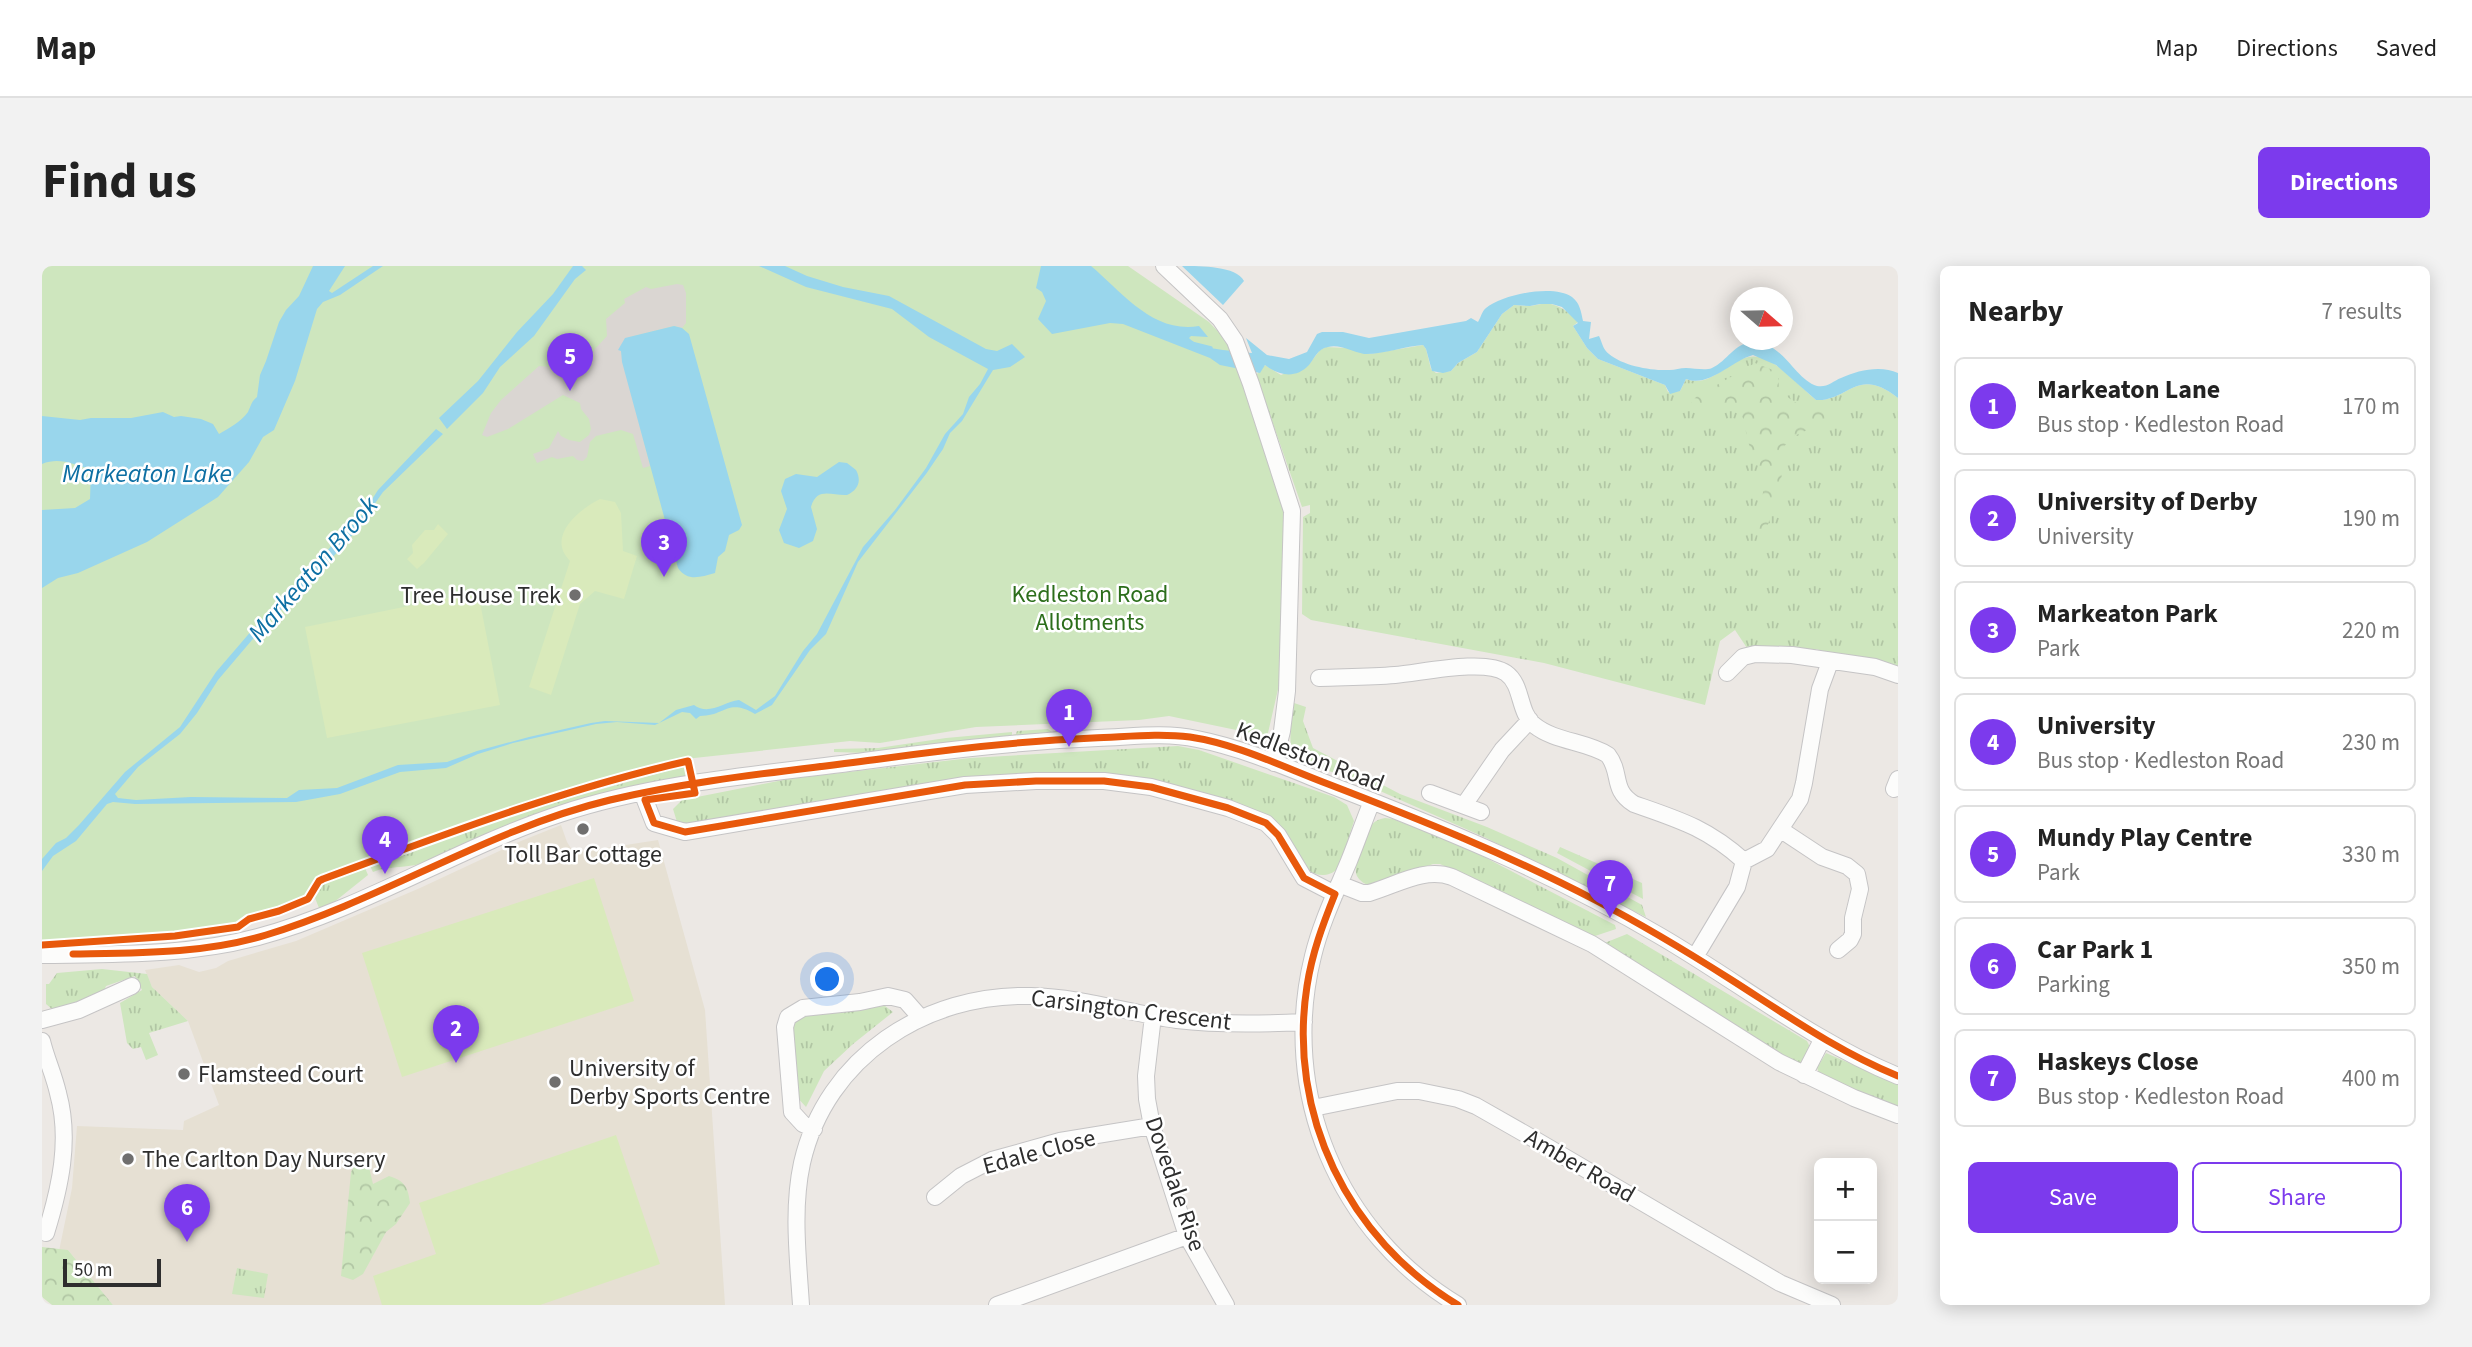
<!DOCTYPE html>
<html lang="en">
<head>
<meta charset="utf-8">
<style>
	:root { --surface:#fff; --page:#f2f2f2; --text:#222; --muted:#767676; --line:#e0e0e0; --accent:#7c3aed }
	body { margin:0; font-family:"Source Sans 3",sans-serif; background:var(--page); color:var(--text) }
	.controls { position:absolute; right:21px; bottom:21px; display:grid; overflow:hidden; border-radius:10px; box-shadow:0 4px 18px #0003 }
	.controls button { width:63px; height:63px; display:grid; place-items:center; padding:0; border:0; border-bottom:2px solid var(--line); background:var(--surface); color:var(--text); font:35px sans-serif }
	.compass { position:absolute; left:1688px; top:21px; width:63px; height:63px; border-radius:50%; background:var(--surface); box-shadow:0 4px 18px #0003; rotate:110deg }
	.scale { position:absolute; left:21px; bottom:18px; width:98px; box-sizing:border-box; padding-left:7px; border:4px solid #2e2e2e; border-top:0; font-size:19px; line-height:24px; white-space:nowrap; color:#2e2e2e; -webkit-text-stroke:5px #fff; paint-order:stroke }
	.you { position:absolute; left:786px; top:714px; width:24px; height:24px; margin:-18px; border:5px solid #fff; border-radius:50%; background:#1a73e8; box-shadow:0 0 0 10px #1a73e833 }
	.badge { display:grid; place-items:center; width:46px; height:46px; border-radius:50%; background:var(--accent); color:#fff; font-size:23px; font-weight:700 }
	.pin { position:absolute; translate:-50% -58px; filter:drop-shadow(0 2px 4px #0008) }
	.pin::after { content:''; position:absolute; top:37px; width:24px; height:21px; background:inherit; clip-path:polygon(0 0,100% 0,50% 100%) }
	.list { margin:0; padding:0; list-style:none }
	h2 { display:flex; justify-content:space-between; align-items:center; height:91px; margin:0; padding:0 28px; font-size:30px }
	h2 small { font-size:23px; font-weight:400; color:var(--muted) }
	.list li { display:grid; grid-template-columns:46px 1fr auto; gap:21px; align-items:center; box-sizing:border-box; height:98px; margin:0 14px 14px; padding:0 14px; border:2px solid var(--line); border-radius:10px }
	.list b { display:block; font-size:26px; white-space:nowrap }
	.list p { margin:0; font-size:23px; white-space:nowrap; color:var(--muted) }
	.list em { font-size:23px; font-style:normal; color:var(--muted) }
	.actions { display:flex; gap:14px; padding:21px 28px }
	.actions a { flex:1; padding:16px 0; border:2px solid var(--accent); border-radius:10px; text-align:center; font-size:24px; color:var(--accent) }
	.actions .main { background:var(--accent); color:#fff }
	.map { position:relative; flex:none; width:1856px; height:1039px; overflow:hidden; border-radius:10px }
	header { display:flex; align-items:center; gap:42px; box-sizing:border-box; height:98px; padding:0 35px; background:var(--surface); border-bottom:2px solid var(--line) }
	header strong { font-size:33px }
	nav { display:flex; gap:38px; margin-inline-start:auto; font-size:24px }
	.intro { display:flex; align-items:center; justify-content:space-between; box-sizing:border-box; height:168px; padding:0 42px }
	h1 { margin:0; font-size:49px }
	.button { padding:18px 32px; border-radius:10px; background:var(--accent); color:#fff; font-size:24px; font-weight:700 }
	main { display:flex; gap:42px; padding:0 42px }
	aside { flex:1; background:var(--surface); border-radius:10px; box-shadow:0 4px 18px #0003 }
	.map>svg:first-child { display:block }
	.education { fill:#e6e0d3 }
	.grass { fill:url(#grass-tufts) }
	.forest { fill:url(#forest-crowns) }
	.park { fill:#cee6be }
	.pitch { fill:#d9eabb }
	.plaza { fill:#dad6d2 }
	.water { fill:#99d6ec }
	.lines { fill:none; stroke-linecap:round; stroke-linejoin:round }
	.stream { stroke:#99d6ec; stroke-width:3.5 }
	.minor-casing { stroke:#c5c4c5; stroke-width:18 }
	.minor { stroke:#fcfcfb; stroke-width:16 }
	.cycleway-casing { stroke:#fff; stroke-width:11 }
	.cycleway { stroke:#e8590c; stroke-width:7 }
	.poi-dot { fill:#706f6e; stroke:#fff; stroke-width:2.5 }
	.labels { text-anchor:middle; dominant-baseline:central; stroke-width:5; stroke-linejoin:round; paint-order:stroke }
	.park-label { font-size:24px; fill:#2c6e1b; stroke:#fff }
	.poi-label { font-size:24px; fill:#2e2e2e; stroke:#fff; text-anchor:start }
	.street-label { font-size:24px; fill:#2e2e2e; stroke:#fff }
	.water-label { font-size:26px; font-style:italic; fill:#0d6fa3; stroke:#fff }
</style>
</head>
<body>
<header>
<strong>Map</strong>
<nav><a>Map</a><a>Directions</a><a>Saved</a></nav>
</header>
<div class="intro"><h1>Find us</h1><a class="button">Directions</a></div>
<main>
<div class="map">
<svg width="1856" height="1039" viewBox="0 0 1856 1039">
	<defs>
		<pattern id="grass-tufts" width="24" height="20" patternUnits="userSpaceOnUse" patternTransform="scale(1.75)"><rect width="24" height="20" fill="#cee6be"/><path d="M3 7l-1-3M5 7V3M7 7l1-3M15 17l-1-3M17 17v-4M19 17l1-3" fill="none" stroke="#b1c6a4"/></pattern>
		<pattern id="forest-crowns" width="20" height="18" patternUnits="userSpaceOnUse" patternTransform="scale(1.75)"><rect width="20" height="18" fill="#cee6be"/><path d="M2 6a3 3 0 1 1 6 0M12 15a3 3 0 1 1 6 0" fill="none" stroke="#b1c6a4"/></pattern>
	</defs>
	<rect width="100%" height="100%" fill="#ece8e4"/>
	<!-- education -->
	<path class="education" d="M 519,559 L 525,576 L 532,587 L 616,574 L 663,744 L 683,1039 L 71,1039 L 26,984 L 17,985 L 30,922 L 35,860 L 141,864 L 142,855 L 177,839 L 146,755 L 110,721 L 103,704 L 137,699 L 157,706 L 174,702 L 186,695 L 254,675 L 378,622 L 479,575 Z"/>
	<!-- grass -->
	<path class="grass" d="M 1504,37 C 1518,39 1527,46 1536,56 L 1531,60 L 1545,82 L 1556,93 L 1623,119 L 1626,126 L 1638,125 L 1644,113 C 1674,125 1693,80 1723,93 C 1739,99 1760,123 1774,134 C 1806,136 1815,99 1856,132 L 1856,402 L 1849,398 L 1824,398 L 1774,383 L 1770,388 L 1705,382 L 1693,364 L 1678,375 L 1663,439 L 1502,397 L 1269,354 L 1260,348 L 1261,251 L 1268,247 L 1268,239 L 1260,241 L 1214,109 L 1223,99 L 1239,109 L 1268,97 L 1278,84 L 1284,81 L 1305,82 L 1328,88 L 1381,79 L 1384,83 L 1389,103 L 1394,107 L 1409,105 L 1416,97 L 1435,86 L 1460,48 L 1472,39 L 1489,40 Z
		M 1252,437 L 1264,441 L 1261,455 L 1271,482 L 1358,528 L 1445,561 L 1515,592 L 1600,639 L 1604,651 L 1442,571 L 1320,517 L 1254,493 C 1244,477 1250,456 1252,437 Z
		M 1006,463 L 1010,466 L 824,487 L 792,486 L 792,483 L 836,482 L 904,472 L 970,466 L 970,469 L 974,468 L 975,465 Z
		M 1136,480 L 1157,484 L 1292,531 L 1305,539 L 1312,555 L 1297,602 C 1293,605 1288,609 1282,609 C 1259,611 1233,567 1220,550 L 1010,508 L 644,562 L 635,556 L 631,543 L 640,534 L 746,513 L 928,492 Z
		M 639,501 L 643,501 L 644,509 L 640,512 C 585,523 530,534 478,554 C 444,567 413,587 378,598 C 363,602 345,600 331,606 L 328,600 L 475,547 Z
		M 1343,552 L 1351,553 L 1421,580 L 1573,659 L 1574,663 L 1550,671 L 1398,598 L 1391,598 L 1329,621 C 1324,618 1318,616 1315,610 C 1310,600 1322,571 1328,561 C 1332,555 1337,553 1343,552 Z
		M 1518,581 L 1600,617 L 1601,633 L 1515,587 Z
		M 323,602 L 326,609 L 291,637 L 277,642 L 273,632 L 273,626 L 282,617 Z
		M 1585,668 L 1765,775 L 1768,781 L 1764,794 L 1758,797 L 1750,797 L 1560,678 Z
		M 60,703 L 105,708 L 110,721 L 146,755 L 107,767 L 116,789 L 104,794 L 99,781 L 91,783 L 85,777 L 78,737 L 100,724 L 93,710 L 64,720 L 62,725 L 17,743 L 11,744 L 4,738 L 4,718 L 7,718 L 15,707 Z
		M 843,740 L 851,746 L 811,778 L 782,805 L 764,841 L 753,829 L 748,764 L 757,752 L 766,747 Z
		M 1784,787 L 1856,818 L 1856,842 L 1779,811 L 1775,802 Z
		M 195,1002 L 226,1008 L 222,1032 L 190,1028 Z"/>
	<!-- forest -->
	<path class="forest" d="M 1713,97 L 1736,106 L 1737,125 C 1756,139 1766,145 1788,147 L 1778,158 L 1748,172 L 1740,184 L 1740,209 L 1725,262 L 1724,279 L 1715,275 L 1721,226 L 1720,205 L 1708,183 L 1701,152 L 1692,142 L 1646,141 L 1654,131 Z
		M 325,893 L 331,918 L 347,910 C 363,915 366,921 368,937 L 354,958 L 344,966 L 321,1008 L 311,1014 L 299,1010 L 309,906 L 315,895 Z
		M 0,981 L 26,984 L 71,1039 L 10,1039 L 0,1031 Z"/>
	<!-- park -->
	<path class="park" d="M 0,0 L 1086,0 L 1167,56 L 1186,76 L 1240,234 L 1245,270 L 1237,419 L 1226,467 L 1223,470 L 1127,450 L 1097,454 L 934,461 L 838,477 L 808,475 L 643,493 L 528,522 L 319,595 L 276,612 L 266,628 L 260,632 L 241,641 L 208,650 L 195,658 L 133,668 L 0,679 Z"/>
	<!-- pitch -->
	<path class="pitch" d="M 558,233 L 573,236 L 579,247 L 581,285 L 595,290 L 582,333 L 553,325 L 538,338 L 509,429 L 487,421 L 528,295 C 504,271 536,244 558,233 Z
		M 396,258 L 406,268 L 382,297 L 375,303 L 365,293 L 371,287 L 370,279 L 383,264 L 392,264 Z
		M 436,326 L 458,439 L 285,472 L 263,361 Z
		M 552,612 L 592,735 L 360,811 L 320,687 Z
		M 574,869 L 618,998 L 498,1039 L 340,1039 L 331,1010 L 394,988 L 377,937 Z"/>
	<!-- plaza -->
	<path class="plaza" d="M 635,18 L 641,19 L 644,27 L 644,57 L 640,62 L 632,60 L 588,71 L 579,85 L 608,200 L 601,202 L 591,168 L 579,164 L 554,170 L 548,176 L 545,191 L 541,195 L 535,194 L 531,190 L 515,193 L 510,191 L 495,197 L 491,188 L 507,182 L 516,165 L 519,170 L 527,174 L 538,176 L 547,169 L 549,163 L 547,153 L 539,143 L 538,137 L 521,129 L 466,163 L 445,171 L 440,169 L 449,147 L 459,134 L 497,100 L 509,101 L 517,110 L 542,105 L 553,83 L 565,70 L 564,53 L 583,37 L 582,33 L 604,21 L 609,23 Z"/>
	<!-- water -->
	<path class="water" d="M 271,0 L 303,0 L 287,25 L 290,27 L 331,0 L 341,0 L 298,29 L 281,36 L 275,43 L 253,115 L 232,164 L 221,171 L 207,196 L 176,231 L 105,276 L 36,307 L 16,312 L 0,322 L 0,244 L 33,242 L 48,233 L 49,204 C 32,198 17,191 0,198 L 0,150 L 38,154 L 49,152 L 89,152 L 121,146 L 132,151 L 139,150 L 159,153 L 171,158 L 177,168 C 187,162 199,156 206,146 C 209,140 209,136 215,131 L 218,109 L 224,95 L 237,56 L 244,44 L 257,30 Z
		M 531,0 L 540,0 L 544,4 L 533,13 L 492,70 L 458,101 L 441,127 L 405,163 L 397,152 L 436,115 L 475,66 L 511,28 Z
		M 717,0 L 743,0 L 765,10 L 801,21 L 847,30 L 944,83 L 955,85 L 970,78 L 983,91 L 968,101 L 951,104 L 920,155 L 908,167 L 901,183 L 884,208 L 816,296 L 784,368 L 768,384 L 730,439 L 713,448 C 685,432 684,450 658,450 L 654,453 L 648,447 L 640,446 L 613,459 L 575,456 L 554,458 L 471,477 L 436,488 L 404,502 L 358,506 L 298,528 L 254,536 L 93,538 L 71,536 L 65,538 L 34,575 L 11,590 L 0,605 L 0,593 L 14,577 L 24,572 L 37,559 L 83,506 L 138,461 L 174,406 L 217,356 L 248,331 L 290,279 L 320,249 L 336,224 L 394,163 L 401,168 L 341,226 L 313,266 L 252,335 L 236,346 L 215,368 L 176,414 L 155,447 L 138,468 L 96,501 L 73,528 L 76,532 L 94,534 L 149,531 L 245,532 L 257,524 L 295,522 L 356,499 L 405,496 L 435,485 L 487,471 L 549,457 L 563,455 L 617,457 L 634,444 L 652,439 C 667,450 681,436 697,434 L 714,444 L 733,430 L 761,385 L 775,368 L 821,281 L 853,244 L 884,202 L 903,168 L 921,148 L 927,131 L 938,118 L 946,103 L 887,71 L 850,43 L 764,21 Z
		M 999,0 L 1049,0 C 1080,26 1111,68 1157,60 L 1166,71 L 1149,70 L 1147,72 C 1157,84 1194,85 1210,87 L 1204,72 L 1225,89 L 1247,93 L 1265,86 L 1275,68 L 1280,66 L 1301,66 L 1327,72 L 1424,55 L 1429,52 L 1436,56 C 1439,51 1440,45 1444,42 C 1461,28 1512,18 1530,31 C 1538,37 1539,46 1541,55 L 1549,56 L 1547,73 L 1557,70 C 1560,76 1561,84 1567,88 C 1581,100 1610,105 1628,104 C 1633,104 1638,102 1644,102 C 1652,102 1663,105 1670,102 C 1685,95 1693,77 1710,76 C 1741,75 1752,113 1775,120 C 1785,122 1791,115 1799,112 C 1816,104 1839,99 1856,107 L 1856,132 C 1815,99 1806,136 1774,134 L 1734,99 L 1711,89 C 1689,95 1667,122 1644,113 L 1638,125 L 1628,128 L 1623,119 L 1556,93 L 1545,82 L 1531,60 L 1536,57 L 1520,41 L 1510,38 L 1498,38 L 1488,40 L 1472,39 L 1460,48 L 1435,86 L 1416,97 L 1409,105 L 1401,107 L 1390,105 L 1384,83 L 1381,79 C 1364,80 1338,89 1322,88 C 1310,86 1299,78 1286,81 C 1275,83 1273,92 1267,99 C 1254,113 1237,110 1223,99 L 1218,107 L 1178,99 L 1168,92 L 1081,58 L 1068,57 L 1010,68 L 996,53 L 1004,35 L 1000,26 L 994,22 Z
		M 1140,0 C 1160,0 1194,0 1202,15 L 1181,39 Z
		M 632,60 L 640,62 L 647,68 L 700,259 L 697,264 L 687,269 L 683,285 L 676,291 L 673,307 C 658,311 646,316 636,302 L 580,96 L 579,85 L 576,84 L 583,72 Z
		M 797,196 L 805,197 L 814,204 C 820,215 816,224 805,229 C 790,230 775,220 769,241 L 775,263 L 771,275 L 757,282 L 742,277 L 737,264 L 745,243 L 739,225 L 743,213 L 754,208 L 775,211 Z"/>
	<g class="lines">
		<!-- stream -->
		<path class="stream" d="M 1149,77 L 1169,82"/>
		<defs>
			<path id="minor" d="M 1122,0 L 1178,53 L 1193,75 L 1209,118 L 1250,245 L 1245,425 L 1240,465 L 1232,497
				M 1685,407 L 1701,391 L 1713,388 L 1750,389 L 1833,401 L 1856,409
				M 1277,412 C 1302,411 1328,411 1353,409 C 1379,407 1443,392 1464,407 C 1481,419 1476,446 1492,459 C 1513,476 1544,475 1566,489 C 1580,507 1569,524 1592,538 C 1638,554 1665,562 1702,595 L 1695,621 L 1653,691
				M 1852,523 L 1856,513
				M 603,526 L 603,534 L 612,557 L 643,566 L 923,519 L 994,515 L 1062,515 L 1109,521 L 1186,542 L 1224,557 L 1236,569 L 1262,612 L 1293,628
				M 1388,527 L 1439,546
				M 1330,535 C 1322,555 1315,575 1307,595 C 1294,626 1279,657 1271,690 C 1237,827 1296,967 1416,1039
				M 1422,539 L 1460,484 L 1488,454
				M 1739,564 L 1780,591 L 1805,600 L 1815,608 L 1818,623 L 1811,652 L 1811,668 L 1808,674 L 1796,684
				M 1702,595 L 1725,583 L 1758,533 L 1762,517 L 1778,423 L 1788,396
				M 1297,618 L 1320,627 L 1327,627 C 1355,619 1382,601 1410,611 L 1550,678 L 1737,796 L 1812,832 L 1856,849
				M 0,689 C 72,688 146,690 216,671 C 321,643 415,582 518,548 C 618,515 726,508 830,494 C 905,484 980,475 1056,472 C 1089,471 1122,466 1155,473 C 1206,483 1255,506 1304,525 C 1412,567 1518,611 1618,670 C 1697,716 1770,775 1856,810
				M 1111,750 L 1104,810 L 1105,833 L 1110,860 L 1145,970 L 1184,1039
				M 0,754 L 37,744 L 90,720
				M 0,775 C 4,792 12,809 16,827 C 29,874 18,922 4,967
				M 1762,809 L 1780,774
				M 1271,842 L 1355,825 L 1377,825 L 1416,833 L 1434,840 L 1492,873 L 1738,1017 L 1790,1039
				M 772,863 L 761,858 L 750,846 L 743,761 L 746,751 L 761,742 L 818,736 L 846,730 L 863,734 L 878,751
				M 893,931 L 919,910 L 950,894 L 1018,875 L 1110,860
				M 759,1039 C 756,992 750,943 760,897 C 784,791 884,727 989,730 C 1039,731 1086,747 1135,754 C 1177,759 1219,758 1262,756
				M 955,1039 L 1145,970"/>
		</defs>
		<!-- minor casing -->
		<use href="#minor" class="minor-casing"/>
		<!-- minor -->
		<use href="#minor" class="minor"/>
		<defs>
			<path id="cycleway" d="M 0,679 L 133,670 L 196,661 L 207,653 L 237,645 L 266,633 L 277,615 L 281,613 C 401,569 521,523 646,495 L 653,527 L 603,534 L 612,557 L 643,566 L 923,519 L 994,515 L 1062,515 L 1109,521 L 1186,542 L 1224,557 L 1236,569 L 1262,612 L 1293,628 C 1281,658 1270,687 1265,720 C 1245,848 1306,973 1416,1039
				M 31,688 C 96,687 162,688 224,669 C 342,633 447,563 568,534 C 656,513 748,505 838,493 C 908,483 979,475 1051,472 C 1083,471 1116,467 1148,471 C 1195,478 1241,501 1286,518 C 1377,553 1467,589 1553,634 C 1599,658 1644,685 1688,713 C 1743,748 1795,785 1856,810"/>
		</defs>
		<!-- cycleway casing -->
		<use href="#cycleway" class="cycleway-casing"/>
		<!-- cycleway -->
		<use href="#cycleway" class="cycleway"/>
	</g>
	<!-- markers -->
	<g class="poi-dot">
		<circle cx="533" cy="329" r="7"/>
		<circle cx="541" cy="563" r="7"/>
		<circle cx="142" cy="808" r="7"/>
		<circle cx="513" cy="816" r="7"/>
		<circle cx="86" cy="893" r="7"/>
	</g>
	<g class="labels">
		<!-- park labels -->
		<g class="park-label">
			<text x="1048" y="328">Kedleston Road<tspan x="1048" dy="28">Allotments</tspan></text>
		</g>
		<!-- poi labels -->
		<g class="poi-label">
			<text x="519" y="329" text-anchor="end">Tree House Trek</text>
			<text x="541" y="588" text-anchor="middle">Toll Bar Cottage</text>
			<text x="527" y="802">University of<tspan x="527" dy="28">Derby Sports Centre</tspan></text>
			<text x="156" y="808">Flamsteed Court</text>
			<text x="100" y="893">The Carlton Day Nursery</text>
		</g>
		<!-- street labels -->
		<g class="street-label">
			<text transform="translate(1268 491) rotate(21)">Kedleston Road</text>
			<text transform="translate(1089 744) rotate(7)">Carsington Crescent</text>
			<text transform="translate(997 886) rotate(-15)">Edale Close</text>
			<text transform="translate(1538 900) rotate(30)">Amber Road</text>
			<text transform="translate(1133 918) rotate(71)">Dovedale Rise</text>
		</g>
		<!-- water labels -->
		<g class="water-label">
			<text x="105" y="207">Markeaton Lake</text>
			<text transform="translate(271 303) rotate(-49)">Markeaton Brook</text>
		</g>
	</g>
</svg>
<div class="controls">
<button>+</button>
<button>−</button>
</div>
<svg class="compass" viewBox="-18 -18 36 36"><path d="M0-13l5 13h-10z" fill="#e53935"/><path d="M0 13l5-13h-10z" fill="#767676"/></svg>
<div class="scale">50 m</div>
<div class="you"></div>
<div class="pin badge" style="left:1027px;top:481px">1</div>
<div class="pin badge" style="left:414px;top:797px">2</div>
<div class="pin badge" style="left:622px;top:311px">3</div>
<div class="pin badge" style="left:343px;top:608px">4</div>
<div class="pin badge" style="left:528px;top:125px">5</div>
<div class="pin badge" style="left:145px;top:976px">6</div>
<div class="pin badge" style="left:1568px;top:652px">7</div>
</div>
<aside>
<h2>Nearby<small>7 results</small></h2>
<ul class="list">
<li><span class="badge">1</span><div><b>Markeaton Lane</b><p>Bus stop · Kedleston Road</p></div><em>170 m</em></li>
<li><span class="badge">2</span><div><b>University of Derby</b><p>University</p></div><em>190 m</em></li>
<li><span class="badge">3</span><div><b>Markeaton Park</b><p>Park</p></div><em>220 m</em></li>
<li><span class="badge">4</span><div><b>University</b><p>Bus stop · Kedleston Road</p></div><em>230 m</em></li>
<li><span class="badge">5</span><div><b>Mundy Play Centre</b><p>Park</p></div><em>330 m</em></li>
<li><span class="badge">6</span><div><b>Car Park 1</b><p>Parking</p></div><em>350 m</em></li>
<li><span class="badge">7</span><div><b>Haskeys Close</b><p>Bus stop · Kedleston Road</p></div><em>400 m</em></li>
</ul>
<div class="actions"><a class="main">Save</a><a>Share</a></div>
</aside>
</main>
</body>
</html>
